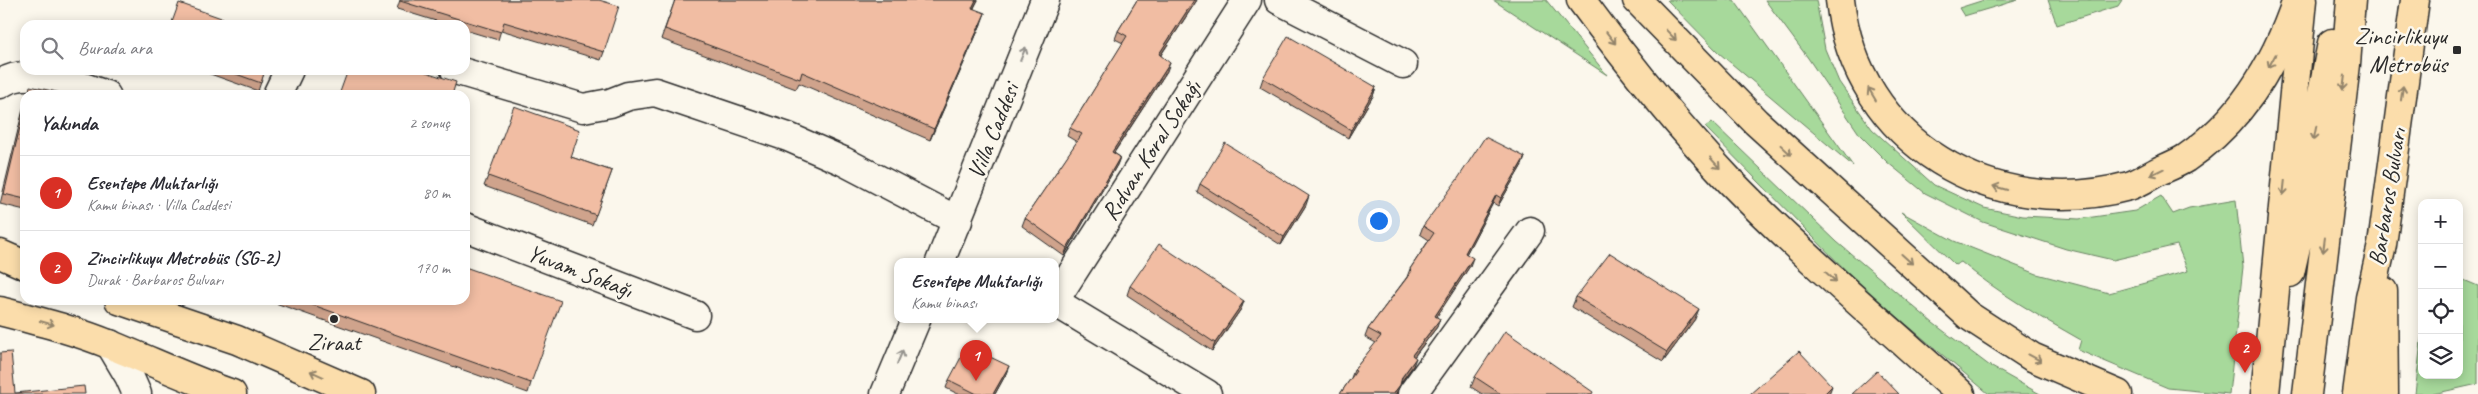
<!DOCTYPE html>
<html lang="tr">
<head>
<meta charset="utf-8">
<style>
	:root { --surface:#fff; --page:#f7f7f7; --text:#2b2b33; --muted:#7c7c81; --line:#e1e1e2; --accent:#d93025 }
	body { margin:0; font-family:Caveat,sans-serif; background:var(--page); color:var(--text) }
	.controls { position:absolute; right:15px; bottom:15px; display:grid; overflow:hidden; border-radius:10px; box-shadow:0 2px 12px #0003 }
	.controls button { width:45px; height:45px; display:grid; place-items:center; padding:0; border:0; border-bottom:1px solid var(--line); background:var(--surface); color:var(--text); font:25px sans-serif }
	.you { position:absolute; left:1378px; top:220px; width:18px; height:18px; margin:-12px; border:4px solid #fff; border-radius:50%; background:#1a73e8; box-shadow:0 0 0 8px #1a73e833 }
	.badge { display:grid; place-items:center; width:32px; height:32px; border-radius:50%; background:var(--accent); color:#fff; font-size:16px; font-weight:700 }
	.pin { position:absolute; translate:-50% -41px; filter:drop-shadow(0 1px 2px #0008) }
	.pin::after { content:''; position:absolute; top:26px; width:18px; height:15px; background:inherit; clip-path:polygon(0 0,100% 0,50% 100%) }
	.popup { position:absolute; left:894px; top:258px; width:165px; height:65px; box-sizing:border-box; display:grid; place-content:center; border-radius:10px; background:var(--surface); filter:drop-shadow(0 1px 4px #0005); font-size:16px; white-space:nowrap; color:var(--muted) }
	.popup b { font-size:19px; color:var(--text) }
	.popup::after { content:''; position:absolute; left:50%; top:100%; margin-left:-10px; border:10px solid transparent; border-top-color:var(--surface) }
	.list { margin:0; padding:0; list-style:none }
	h2 { display:flex; justify-content:space-between; align-items:center; height:65px; margin:0; padding:0 20px; font-size:21px }
	h2 small { font-size:16px; font-weight:400; color:var(--muted) }
	.list li { display:grid; grid-template-columns:32px 1fr auto; gap:15px; align-items:center; box-sizing:border-box; height:75px; padding:0 20px; border-top:1px solid var(--line) }
	.list b { display:block; font-size:19px; white-space:nowrap }
	.list p { margin:0; font-size:16px; white-space:nowrap; color:var(--muted) }
	.list em { font-size:16px; font-style:normal; color:var(--muted) }
	.icon { flex:none; width:28px; height:28px; fill:none; stroke:currentColor; stroke-width:2; stroke-linecap:round; stroke-linejoin:round }
	.map { position:relative; flex:none; width:2478px; height:394px; overflow:hidden }
	.search { position:absolute; background:var(--surface); box-shadow:0 2px 12px #0003; left:20px; top:20px; width:450px; height:55px; display:flex; align-items:center; gap:12px; box-sizing:border-box; padding:0 18px; border-radius:15px; color:var(--muted); font-size:19px }
	.panel { position:absolute; background:var(--surface); box-shadow:0 2px 12px #0003; left:20px; top:90px; width:450px; height:215px; border-radius:15px }
	.map>svg:first-child { display:block }
	.green { fill:#a7d99b; stroke:#698263 }
	.lines { fill:none; stroke-linecap:round; stroke-linejoin:round }
	.street-casing { stroke:#2b2b2b; stroke-width:31 }
	.secondary-casing { stroke:#2b2b2b; stroke-width:31 }
	.primary-casing { stroke:#2b2b2b; stroke-width:31 }
	.highway-casing { stroke:#2b2b2b; stroke-width:31 }
	.street { stroke:#fbf7ec; stroke-width:28 }
	.secondary { stroke:#fbf7ec; stroke-width:28 }
	.primary { stroke:#fbddab; stroke-width:28 }
	.highway { stroke:#fbddab; stroke-width:28 }
	.wall { fill:#cfa38c; stroke:#2b2b2b }
	.shaded-wall { fill:#a98472; stroke:#2b2b2b }
	.building { fill:#f1bda3; stroke:#2b2b2b }
	.oneway { stroke:#93846b }
	.oneway2 { stroke:#93918c }
	.poi-dot { fill:#2b2b2b; stroke:#fbf7ec; stroke-width:2 }
	.labels { text-anchor:middle; dominant-baseline:central; stroke-width:5; stroke-linejoin:round; paint-order:stroke }
	.poi-label { font-size:24px; fill:#2b2b2b; stroke:#fbf7ec; text-anchor:end }
	.street-label { font-size:24px; fill:#2b2b2b; stroke:#fbf7ec }
</style>
</head>
<body>
<div class="map">
<svg width="2478" height="394" viewBox="0 0 2478 394">
	<rect width="100%" height="100%" fill="#fbf7ec"/>
	<filter id="ink" filterUnits="userSpaceOnUse"><feTurbulence type="fractalNoise" baseFrequency=".02" numOctaves="2"/><feDisplacementMap in="SourceGraphic" scale="10" xChannelSelector="R" yChannelSelector="G"/><feConvolveMatrix kernelMatrix="1 2 1 2 8 2 1 2 1" color-interpolation-filters="sRGB"/></filter>
	<g filter="url(#ink)">
		<!-- green -->
		<path class="green" d="M 1493,0 L 1546,0 L 1607,75 Z
			M 1667,0 L 1734,0 L 1853,166 L 1719,53 Z
			M 1765,0 L 1816,0 L 1825,49 L 1839,82 L 1872,129 L 1934,185 L 1984,208 L 2023,216 L 2079,219 L 2135,211 L 2161,196 L 2173,214 L 2189,208 L 2236,200 L 2243,267 L 2229,394 L 2168,388 L 2078,350 L 2081,340 C 2039,316 1998,293 1961,262 L 1955,265 L 1901,212 L 1954,241 L 2037,274 L 2109,293 L 2188,271 L 2177,245 L 2113,260 L 2066,249 L 1983,222 L 1925,193 L 1887,162 L 1860,135 L 1808,58 Z
			M 1984,0 L 2018,0 L 1964,16 L 1959,8 Z
			M 2048,0 L 2122,0 L 2118,6 L 2057,25 Z
			M 1712,122 L 1837,242 L 1933,323 L 1990,366 L 2040,394 L 1989,394 L 1863,288 L 1705,127 Z
			M 2459,278 L 2478,286 L 2478,384 L 2433,394 L 2415,394 L 2422,332 L 2422,375 L 2459,375 Z"/>
		<g class="lines">
			<defs>
				<path id="street" d="M 1279,0 L 1403,64
					M 455,70 L 583,108 L 610,103 L 628,96 L 655,92 L 788,137 L 843,161 L 958,221
					M 0,84 C 28,64 77,85 106,95
					M 277,95 L 289,70
					M 465,227 L 695,315
					M 1055,300 L 1247,0
					M 1055,302 L 1207,394
					M 110,344 L 129,376 L 137,394
					M 1412,394 L 1530,231"/>
				<path id="secondary" d="M 940,262 L 1045,0
					M 885,394 L 916,320"/>
				<path id="primary" d="M 0,254 L 25,265
					M 2290,273 L 2302,220 L 2312,146 L 2332,43
					M 2383,291 L 2384,394
					M 119,300 L 237,340 L 361,394
					M 0,311 C 37,321 75,330 111,345 C 151,361 191,380 232,394
					M 2265,394 L 2303,0
					M 2307,394 L 2346,64 L 2351,0
					M 2357,394 L 2370,298 L 2382,245 L 2415,0"/>
				<path id="highway" d="M 1581,0 C 1627,62 1677,125 1730,181 C 1803,256 1884,324 1961,394
					M 1637,0 L 1756,122 L 1969,316 L 2032,357 L 2118,394
					M 1840,0 C 1856,143 1994,223 2129,186 C 2139,183 2149,176 2159,171 C 2168,167 2178,163 2186,158 C 2242,120 2276,63 2297,0"/>
			</defs>
			<!-- street casing -->
			<use href="#street" class="street-casing"/>
			<!-- secondary casing -->
			<use href="#secondary" class="secondary-casing"/>
			<!-- primary casing -->
			<use href="#primary" class="primary-casing"/>
			<!-- highway casing -->
			<use href="#highway" class="highway-casing"/>
			<!-- street -->
			<use href="#street" class="street"/>
			<!-- secondary -->
			<use href="#secondary" class="secondary"/>
			<!-- primary -->
			<use href="#primary" class="primary"/>
			<!-- highway -->
			<use href="#highway" class="highway"/>
		</g>
		<!-- wall -->
		<path class="wall" d="M 400,0 L 599,0 L 604,52 L 601,60 L 501,30 L 498,40 L 465,30 L 465,25 L 449,25 L 397,9 Z
			M 675,0 L 978,0 L 974,8 L 981,24 L 930,140 L 799,83 L 796,89 L 661,39 Z
			M 1137,0 L 1197,0 L 1161,55 L 1167,71 L 1114,153 L 1120,157 L 1117,165 L 1064,256 L 1022,226 L 1025,218 L 1077,142 L 1067,136 L 1070,128 L 1123,43 L 1115,39 L 1118,31 Z
			M 199,70 L 265,70 L 258,91 Z
			M 1263,78 L 1376,87 L 1373,96 L 1348,138 L 1260,87 Z
			M 25,101 L 25,210 L 0,204 Z
			M 571,157 L 612,171 L 592,225 L 484,186 L 488,176 Z
			M 1525,157 L 1522,165 L 1498,206 L 1493,203 L 1466,254 L 1470,266 L 1436,317 L 1437,327 L 1414,357 L 1413,366 L 1400,384 L 1396,394 L 1340,394 L 1351,378 L 1354,370 L 1376,343 L 1365,337 L 1368,329 L 1407,277 L 1410,269 L 1429,240 L 1420,234 L 1423,226 Z
			M 1200,184 L 1306,205 L 1281,245 L 1197,192 Z
			M 1130,286 L 1244,301 L 1241,309 L 1212,351 L 1127,295 Z
			M 1576,297 L 1695,319 L 1663,362 L 1572,307 Z
			M 267,300 L 465,300 L 531,383 L 528,393 Z
			M 1006,374 L 995,394 L 958,394 L 946,388 L 949,380 Z
			M 1475,377 L 1592,394 L 1482,394 L 1471,387 Z"/>
		<!-- shaded-wall -->
		<path class="shaded-wall" d="M 976,0 L 978,0 L 968,18 L 972,8 Z
			M 1194,0 L 1197,0 L 1156,62 L 1159,54 Z
			M 985,13 L 981,24 L 930,140 L 934,129 Z
			M 1170,63 L 1167,71 L 1109,160 L 1112,152 Z
			M 1376,87 L 1373,96 L 1348,138 L 1351,130 Z
			M 1120,157 L 1117,165 L 1064,256 L 1067,248 Z
			M 1525,157 L 1522,165 L 1498,206 L 1501,198 Z
			M 1496,195 L 1493,203 L 1462,262 L 1465,253 Z
			M 1309,196 L 1306,205 L 1281,245 L 1284,237 Z
			M 1473,258 L 1470,266 L 1432,324 L 1435,316 Z
			M 1244,301 L 1241,309 L 1212,351 L 1215,343 Z
			M 1699,309 L 1695,319 L 1663,362 L 1667,352 Z
			M 1440,319 L 1437,327 L 1409,363 L 1412,355 Z
			M 1416,358 L 1413,366 L 1399,385 L 1402,377 Z
			M 1009,366 L 1006,374 L 995,394 L 993,394 Z
			M 1400,385 L 1396,394 L 1393,394 Z
			M 1832,386 L 1829,394 L 1824,394 Z"/>
		<!-- building -->
		<path class="building" d="M 400,0 L 599,0 L 619,6 L 604,52 L 504,22 L 501,32 L 400,1 Z
			M 675,0 L 976,0 L 972,8 L 985,13 L 934,129 L 802,72 L 800,79 L 665,29 Z
			M 1137,0 L 1194,0 L 1159,54 L 1170,63 L 1112,152 L 1120,157 L 1067,248 L 1025,218 L 1082,134 L 1070,128 L 1127,36 L 1118,31 Z
			M 179,3 L 241,25 L 171,25 Z
			M 1288,36 L 1376,87 L 1351,130 L 1263,78 Z
			M 225,70 L 265,70 L 261,83 Z
			M 348,70 L 420,70 L 456,82 L 452,95 L 339,95 Z
			M 30,86 L 70,95 L 28,95 Z
			M 25,106 L 25,199 L 4,194 Z
			M 514,106 L 580,130 L 571,157 L 612,171 L 596,215 L 488,176 Z
			M 1485,137 L 1525,157 L 1501,198 L 1496,195 L 1465,253 L 1473,258 L 1435,316 L 1440,319 L 1412,355 L 1416,358 L 1402,377 L 1400,385 L 1393,394 L 1340,394 L 1356,371 L 1354,370 L 1381,336 L 1368,329 L 1412,271 L 1410,269 L 1434,233 L 1423,226 L 1457,180 Z
			M 1225,143 L 1309,196 L 1284,237 L 1200,184 Z
			M 1159,244 L 1244,301 L 1215,343 L 1130,286 Z
			M 1610,253 L 1699,309 L 1667,352 L 1576,297 Z
			M 465,267 L 561,301 L 531,383 L 299,300 L 465,300 Z
			M 1505,331 L 1593,392 L 1592,394 L 1501,394 L 1475,377 Z
			M 967,346 L 1009,366 L 993,394 L 977,394 L 949,380 Z
			M 1799,351 L 1832,386 L 1824,394 L 1750,394 Z
			M 11,352 L 15,393 L 84,386 L 85,394 L 0,394 L 0,353 Z
			M 1877,371 L 1899,394 L 1852,394 Z"/>
		<!-- one-way arrows -->
		<defs><path id="oneway-shaft" d="M-6 0H5M1.5-3L5.5 0L1.5 3" fill="none" stroke-width="1.6" stroke-linecap="round" stroke-linejoin="round" transform="scale(1.25)"/></defs>
		<g class="oneway">
			<use href="#oneway-shaft" transform="translate(1671 35) rotate(46)"/>
			<use href="#oneway-shaft" transform="translate(1611 38) rotate(52)"/>
			<use href="#oneway-shaft" transform="translate(2272 61) rotate(118)"/>
			<use href="#oneway-shaft" transform="translate(2344 83) rotate(97)"/>
			<use href="#oneway-shaft" transform="translate(2402 93) rotate(-82)"/>
			<use href="#oneway-shaft" transform="translate(1872 94) rotate(-121)"/>
			<use href="#oneway-shaft" transform="translate(2315 133) rotate(101)"/>
			<use href="#oneway-shaft" transform="translate(1786 150) rotate(43)"/>
			<use href="#oneway-shaft" transform="translate(1715 163) rotate(48)"/>
			<use href="#oneway-shaft" transform="translate(2157 172) rotate(154)"/>
			<use href="#oneway-shaft" transform="translate(2000 188) rotate(-164)"/>
			<use href="#oneway-shaft" transform="translate(2284 188) rotate(96)"/>
			<use href="#oneway-shaft" transform="translate(2324 245) rotate(97)"/>
			<use href="#oneway-shaft" transform="translate(1907 259) rotate(42)"/>
			<use href="#oneway-shaft" transform="translate(1831 277) rotate(42)"/>
			<use href="#oneway-shaft" transform="translate(47 323) rotate(15)"/>
			<use href="#oneway-shaft" transform="translate(2035 358) rotate(28)"/>
			<use href="#oneway-shaft" transform="translate(317 374) rotate(-156)"/>
		</g>
		<g class="oneway2">
			<use href="#oneway-shaft" transform="translate(1023 54) rotate(-68)"/>
			<use href="#oneway-shaft" transform="translate(900 357) rotate(-67)"/>
		</g>
	</g>
	<!-- markers -->
	<g class="poi-dot">
		<rect x="2452" y="45" width="10" height="10" rx="2.5"/>
		<circle cx="334" cy="319" r="5"/>
	</g>
	<g class="labels">
		<!-- poi labels -->
		<g class="poi-label">
			<text x="2447" y="36">Zincirlikuyu<tspan x="2447" dy="28">Metrobüs</tspan></text>
			<text x="334" y="342" text-anchor="middle">Ziraat</text>
		</g>
		<!-- street labels -->
		<g class="street-label">
			<text transform="translate(993 131) rotate(-68)">Villa Caddesi</text>
			<text transform="translate(1151 150) rotate(-57)">Rıdvan Koral Sokağı</text>
			<text transform="translate(2387 197) rotate(-81)">Barbaros Bulvarı</text>
			<text transform="translate(580 271) rotate(21)">Yuvam Sokağı</text>
		</g>
	</g>
</svg>
<div class="controls">
<button>+</button>
<button>−</button>
<button><svg class="icon" aria-label="locate" viewBox="0 0 24 24"><circle cx="12" cy="12" r="6"/><path d="M12 2v4M12 18v4M2 12h4M18 12h4"/></svg></button>
<button><svg class="icon" aria-label="layers" viewBox="0 0 24 24"><path d="M12 4l9 5-9 5-9-5zM3 14l9 5 9-5"/></svg></button>
</div>
<div class="you"></div>
<div class="pin badge" style="left:976px;top:381px">1</div>
<div class="popup"><b>Esentepe Muhtarlığı</b>Kamu binası</div>
<div class="pin badge" style="left:2245px;top:373px">2</div>
<div class="search"><svg class="icon" aria-label="search" viewBox="0 0 24 24"><circle cx="10" cy="10" r="6"/><path d="M15 15l6 6"/></svg>Burada ara</div>
<section class="panel">
<h2>Yakında<small>2 sonuç</small></h2>
<ul class="list">
<li><span class="badge">1</span><div><b>Esentepe Muhtarlığı</b><p>Kamu binası · Villa Caddesi</p></div><em>80 m</em></li>
<li><span class="badge">2</span><div><b>Zincirlikuyu Metrobüs (SG-2)</b><p>Durak · Barbaros Bulvarı</p></div><em>170 m</em></li>
</ul>
</section>
</div>
</body>
</html>
